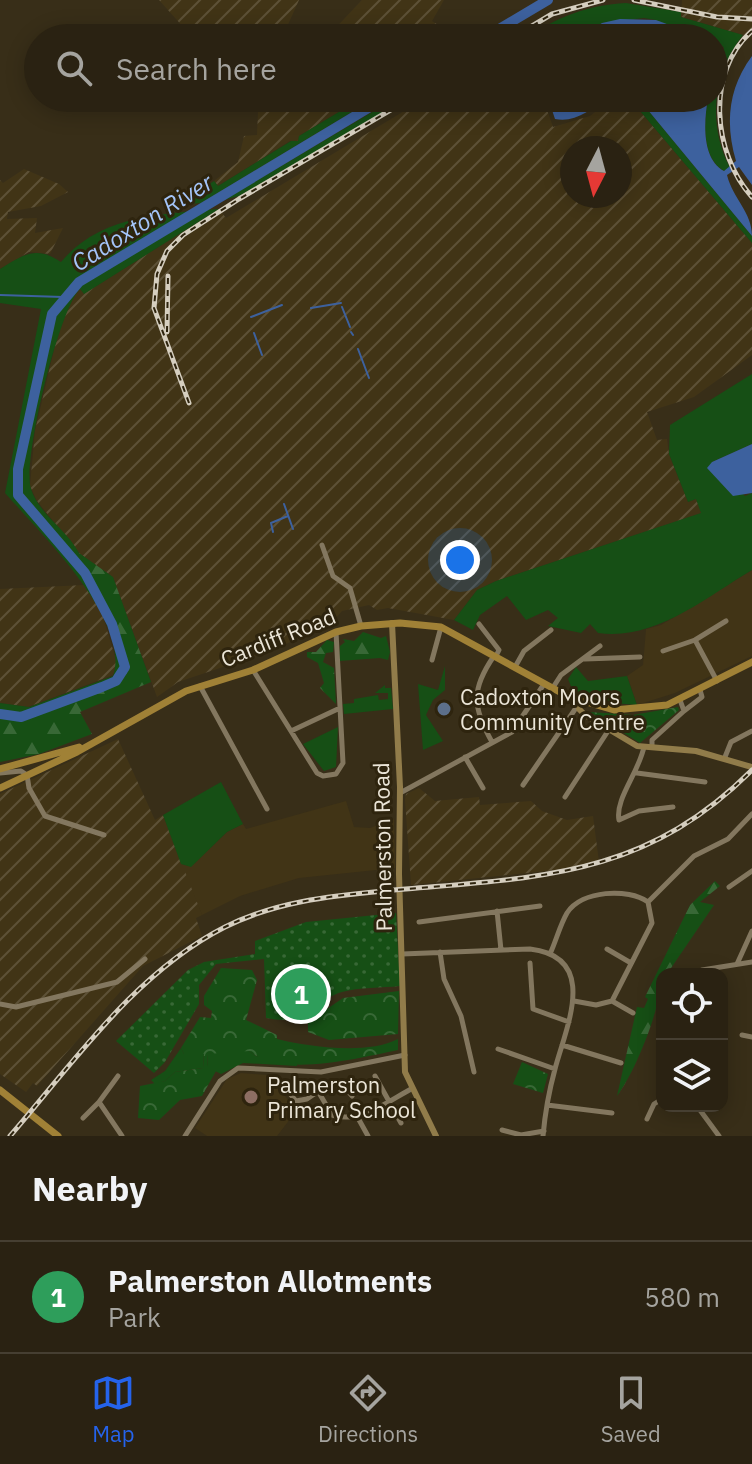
<!DOCTYPE html>
<html lang="en">
<head>
<meta charset="utf-8">
<style>
	:root { --surface:#2a2212; --page:#362f20; --text:#f1f3f6; --muted:#a5a49f; --line:#463f32; --accent:#2563eb }
	body { margin:0; font-family:"IBM Plex Sans",sans-serif; background:var(--page); color:var(--text) }
	.controls { position:absolute; right:24px; bottom:24px; display:grid; overflow:hidden; border-radius:16px; box-shadow:0 4px 20px #0003 }
	.controls button { width:72px; height:72px; display:grid; place-items:center; padding:0; border:0; border-bottom:2px solid var(--line); background:var(--surface); color:var(--text); font:40px sans-serif }
	.compass { position:absolute; left:560px; top:136px; width:72px; height:72px; border-radius:50%; background:var(--surface); box-shadow:0 4px 20px #0003; rotate:186deg }
	.you { position:absolute; left:460px; top:560px; width:28px; height:28px; margin:-20px; border:6px solid #fff; border-radius:50%; background:#1a73e8; box-shadow:0 0 0 12px #1a73e833 }
	.badge { display:grid; place-items:center; width:52px; height:52px; border-radius:50%; background:var(--accent); color:#fff; font-size:26px; font-weight:700 }
	.pin { position:absolute; translate:-50% -50%; border:4px solid #fff; box-shadow:0 2px 8px #0006 }
	.list { margin:0; padding:0; list-style:none }
	h2 { display:flex; justify-content:space-between; align-items:center; height:104px; margin:0; padding:0 32px; font-size:34px }
	h2 small { font-size:26px; font-weight:400; color:var(--muted) }
	.list li { display:grid; grid-template-columns:52px 1fr auto; gap:24px; align-items:center; box-sizing:border-box; height:112px; padding:0 32px; border-top:2px solid var(--line) }
	.list b { display:block; font-size:30px; white-space:nowrap }
	.list p { margin:0; font-size:26px; white-space:nowrap; color:var(--muted) }
	.list em { font-size:26px; font-style:normal; color:var(--muted) }
	.icon { flex:none; width:44px; height:44px; fill:none; stroke:currentColor; stroke-width:2; stroke-linecap:round; stroke-linejoin:round }
	.map { position:relative; flex:none; width:752px; height:1136px; overflow:hidden }
	.search { position:absolute; background:var(--surface); box-shadow:0 4px 20px #0003; left:24px; right:24px; top:24px; height:88px; display:flex; align-items:center; gap:20px; box-sizing:border-box; padding:0 28px; border-radius:44px; color:var(--muted); font-size:30px }
	.sheet { height:216px; background:var(--surface) }
	nav { display:flex; justify-content:space-around; align-items:center; box-sizing:border-box; height:112px; border-top:2px solid var(--line); background:var(--surface); font-size:22px; color:var(--muted) }
	nav a { display:grid; justify-items:center; gap:4px }
	nav .on { color:var(--accent) }
	.map>svg:first-child { display:block }
	.built { fill:#413416 }
	.industrial { fill:url(#industrial-furrows); fill-rule:evenodd }
	.grass { fill:#164f15 }
	.forest { fill:url(#forest-firs) }
	.park { fill:url(#park-crowns) }
	.garden { fill:url(#garden-dots) }
	.water { fill:#3d619e }
	.lines { fill:none; stroke-linecap:round; stroke-linejoin:round }
	.stream { stroke:#3d619e; stroke-width:2 }
	.river { stroke:#3d619e; stroke-width:10 }
	.street { stroke:#83775f; stroke-width:5 }
	.secondary { stroke:#917c4a; stroke-width:6 }
	.primary { stroke:#a08136; stroke-width:7 }
	.rail-casing { stroke:#d5cebf; stroke-width:5 }
	.rail { stroke:#2e240e; stroke-width:2; stroke-dasharray:6; stroke-linecap:butt }
	.service-dot { fill:#5c6f8a; stroke:#2e240e; stroke-width:3 }
	.education-dot { fill:#8d6e63; stroke:#2e240e; stroke-width:3 }
	.labels { text-anchor:middle; dominant-baseline:central; stroke-width:6; stroke-linejoin:round; paint-order:stroke }
	.street-label { font-size:22px; fill:#ebe5d7; stroke:#2e240e }
	.poi-label { font-size:22px; fill:#ebe5d7; stroke:#2e240e; text-anchor:start }
	.water-label { font-size:24px; font-style:italic; fill:#a4c4f8; stroke:#2e240e }
</style>
</head>
<body>
<div class="map">
<svg width="752" height="1136" viewBox="0 0 752 1136">
	<defs>
		<pattern id="industrial-furrows" width="10" height="10" patternUnits="userSpaceOnUse" patternTransform="scale(2)"><rect width="10" height="10" fill="#413416"/><path d="M-1 1l2-2M0 10L10 0M9 11l2-2" fill="none" stroke="#5d5137"/></pattern>
		<pattern id="forest-firs" width="22" height="20" patternUnits="userSpaceOnUse" patternTransform="scale(2)"><rect width="22" height="20" fill="#164f15"/><path d="M5 1l3.5 6h-7zM16 11l3.5 6h-7z" fill="#386836"/></pattern>
		<pattern id="park-crowns" width="20" height="18" patternUnits="userSpaceOnUse" patternTransform="scale(2)"><rect width="20" height="18" fill="#164f15"/><path d="M2 6a3 3 0 1 1 6 0M12 15a3 3 0 1 1 6 0" fill="none" stroke="#386836"/></pattern>
		<pattern id="garden-dots" width="8" height="8" patternUnits="userSpaceOnUse" patternTransform="scale(2)"><rect width="8" height="8" fill="#164f15"/><path d="M2 2h.1M6 6h.1" fill="none" stroke="#386836" stroke-width="1.8" stroke-linecap="round"/></pattern>
	</defs>
	<rect width="100%" height="100%" fill="#382e18"/>
	<!-- built -->
	<path class="built" d="M 752,570 L 752,656 L 675,693 L 637,705 L 627,676 L 643,665 L 646,629 L 661,625 Z
		M 346,801 L 354,827 L 370,828 L 394,819 L 395,868 L 299,878 L 240,896 L 202,915 L 181,864 L 191,866 L 227,832 L 243,824 L 246,829 Z
		M 241,1073 L 267,1075 L 297,1110 L 277,1136 L 207,1136 L 195,1128 L 227,1079 Z"/>
	<!-- industrial -->
	<path class="industrial" d="M 159,0 L 299,0 L 282,38 L 193,38 Z
		M 362,0 L 444,0 L 432,21 L 458,38 L 326,38 Z
		M 682,0 L 752,0 L 752,32 L 743,35 L 681,17 Z
		M 271,98 L 362,98 L 299,136 L 298,141 L 290,141 L 218,186 L 214,181 L 238,162 L 244,136 L 257,135 L 258,112 Z
		M 426,98 L 543,98 L 553,127 L 590,116 L 613,98 L 629,98 L 752,243 L 752,355 L 694,397 L 647,412 L 657,440 L 667,439 L 669,454 L 688,502 L 696,499 L 702,513 L 496,581 L 477,590 L 454,620 L 388,608 L 377,610 L 369,605 L 342,611 L 334,620 L 274,650 L 178,682 L 157,697 L 113,577 L 79,553 L 37,501 L 30,486 L 35,431 L 60,324 L 71,298 L 80,289 L 85,293 L 219,209 L 226,218 ZM 572,148 L 620,148 L 620,196 L 572,196 Z
		M 24,169 L 59,184 L 68,192 L 41,206 L 8,212 L 7,219 L 37,218 L 35,233 L 63,228 L 50,254 L 29,252 L 0,269 L 0,180 L 3,183 Z
		M 85,585 L 100,607 L 117,663 L 113,675 L 28,707 L 0,703 L 0,589 Z
		M 118,739 L 155,820 L 163,815 L 202,915 L 196,918 L 202,936 L 143,966 L 37,1086 L 33,1083 L 26,1092 L 0,1074 L 0,794 Z
		M 419,788 L 435,801 L 479,797 L 480,805 L 531,801 L 542,811 L 567,820 L 593,816 L 599,862 L 566,869 L 411,885 L 405,800 L 406,794 Z"/>
	<!-- grass -->
	<path class="grass" d="M 626,3 L 681,12 L 681,17 L 743,35 C 713,73 707,124 730,168 L 724,171 C 701,157 704,121 708,98 L 714,98 L 714,71 L 724,48 L 715,37 L 684,38 L 656,20 L 644,18 L 602,23 L 578,38 L 526,38 C 557,17 588,5 626,3 Z
		M 362,98 L 375,98 L 201,203 L 177,205 L 214,181 L 218,186 L 291,141 L 298,141 L 299,136 Z
		M 396,98 L 408,98 L 239,196 L 224,200 Z
		M 629,98 L 638,98 L 752,236 L 752,243 Z
		M 219,209 L 84,294 L 80,289 C 59,309 22,462 31,489 C 39,514 67,530 79,553 C 98,590 113,628 125,667 C 117,686 39,714 18,717 C 12,718 6,716 0,714 L 0,703 L 29,707 L 113,676 C 132,621 39,532 5,493 L 41,309 L 0,303 L 0,269 C 23,255 36,245 61,262 C 100,215 162,214 219,209 Z
		M 752,374 L 752,444 L 712,462 L 745,496 L 752,493 L 752,570 C 705,598 655,641 598,633 L 590,624 L 581,633 L 548,626 L 558,618 L 548,610 L 526,620 L 507,596 L 480,615 L 473,630 L 454,620 L 477,590 L 496,581 L 701,513 L 696,499 L 688,502 L 669,454 L 670,425 Z
		M 445,666 L 445,690 L 433,700 L 426,715 L 443,741 L 423,750 L 418,684 L 438,690 Z
		M 576,667 L 588,681 L 627,676 L 637,705 L 601,702 L 573,691 L 568,679 Z
		M 385,685 L 385,688 L 391,688 L 393,709 L 344,714 L 343,704 L 354,703 L 354,699 L 378,695 L 379,700 L 388,699 L 388,693 L 375,693 Z
		M 338,727 L 336,767 L 324,771 L 303,744 Z
		M 221,782 L 243,824 L 227,832 L 191,867 L 181,864 L 163,815 Z
		M 181,1048 L 184,1054 L 204,1054 L 203,1068 L 175,1072 L 165,1081 L 155,1084 L 151,1080 L 165,1071 Z
		M 221,1051 L 249,1051 L 256,1056 L 297,1063 L 297,1066 L 243,1063 L 221,1074 L 207,1067 L 208,1054 Z"/>
	<!-- forest -->
	<path class="forest" d="M 79,553 L 113,577 L 151,682 L 80,712 L 92,734 L 39,754 L 0,762 L 0,714 C 6,716 12,718 19,717 C 39,714 114,685 121,668 L 112,624 Z
		M 363,632 L 381,638 L 386,636 L 390,652 L 388,660 L 380,658 L 339,661 L 340,646 L 345,642 L 343,639 L 354,641 Z
		M 327,640 L 334,642 L 333,652 L 326,653 L 323,662 L 334,668 L 336,704 L 320,688 L 324,683 L 318,663 L 307,657 L 307,652 L 316,652 Z
		M 715,881 L 720,886 L 700,902 L 714,905 L 667,974 L 662,974 C 662,1005 636,1071 617,1096 L 637,1007 L 644,1008 L 648,999 L 645,997 L 690,905 Z"/>
	<!-- park -->
	<path class="park" d="M 678,707 L 679,710 L 640,743 L 590,712 L 633,715 Z
		M 221,968 L 252,970 L 257,980 L 246,1020 L 277,1035 L 277,1039 C 310,1047 367,1055 398,1039 L 398,1050 C 359,1058 282,1078 249,1051 L 208,1054 L 207,1066 L 216,1071 L 202,1096 L 180,1100 L 159,1120 L 138,1118 L 140,1086 L 165,1081 L 175,1072 L 203,1068 L 204,1054 L 184,1054 L 181,1048 L 200,1017 L 211,1018 L 212,1011 L 204,1005 L 204,996 Z
		M 399,991 L 398,1034 L 329,1040 L 308,1032 L 308,1022 L 343,998 Z
		M 522,1062 L 548,1074 L 543,1093 L 513,1084 Z"/>
	<!-- garden -->
	<path class="garden" d="M 396,913 L 400,986 C 382,988 359,987 342,992 C 309,1002 311,1027 266,1018 L 264,959 L 216,964 L 199,985 L 199,1004 L 165,1062 L 154,1073 L 116,1041 L 188,970 L 204,962 L 255,954 L 255,941 L 306,922 Z"/>
	<!-- water -->
	<path class="water" d="M 620,19 L 656,20 L 683,30 L 685,36 L 578,38 L 602,23 Z
		M 752,56 L 752,185 L 739,167 L 727,175 C 733,199 752,212 752,236 L 638,98 L 708,98 C 704,121 701,158 724,171 L 736,161 C 725,124 728,88 752,56 Z
		M 548,98 L 606,98 C 591,110 575,123 555,119 Z
		M 752,444 L 752,493 L 733,496 L 707,468 L 712,462 Z"/>
	<g class="lines">
		<!-- stream -->
		<path class="stream" d="M 0,295 L 63,297
			M 342,307 L 350,327
			M 311,308 L 341,303
			M 251,317 L 282,305
			M 351,332 L 353,335
			M 254,333 L 262,355
			M 358,349 L 369,378
			M 284,504 L 293,529
			M 273,532 L 271,523 L 288,516"/>
		<!-- river -->
		<path class="river" d="M 484,38 L 548,0
			M 0,714 L 21,717 L 102,687 L 116,681 L 125,667 L 112,624 L 85,573 L 18,495 L 18,469 L 52,314 L 79,282 L 385,98"/>
		<!-- street -->
		<path class="street" d="M 322,545 L 333,576 L 350,588 L 361,626
			M 479,624 L 499,650 L 496,656
			M 695,640 L 717,681
			M 663,651 L 695,640 L 726,621
			M 585,659 L 640,657
			M 432,660 L 441,627
			M 515,667 L 524,651 L 551,630
			M 253,670 L 317,773 L 323,776 L 336,774 L 343,763 L 336,632
			M 200,686 L 267,809
			M 552,689 L 561,675 L 600,646
			M 684,711 L 702,697 L 700,690
			M 291,731 L 340,708
			M 492,742 C 472,707 471,689 494,656
			M 644,747 C 638,774 615,799 619,820 L 639,811 L 673,807
			M 652,747 L 652,740 L 684,711 L 680,700
			M 465,757 L 483,788
			M 725,757 L 731,742 L 752,731
			M 0,773 L 21,771 L 27,775 L 29,788 L 45,816 L 104,835
			M 637,773 L 705,782
			M 523,785 L 578,705
			M 400,793 L 512,732 L 544,684
			M 565,797 L 608,731
			M 729,887 L 752,871
			M 648,902 L 694,856 L 728,839 L 752,814
			M 497,911 L 501,950
			M 419,922 L 540,906
			M 607,949 L 631,963
			M 440,952 L 444,979 L 461,1016 L 474,1072
			M 402,954 L 530,949 C 600,957 566,1027 555,1069 C 549,1091 545,1113 543,1136
			M 550,954 C 556,941 560,925 567,913 C 582,890 628,888 648,902 L 652,923 L 612,1001
			M 530,963 L 533,1009 L 569,1022
			M 737,964 L 752,931
			M 699,974 L 702,970 L 752,962
			M 574,1001 L 596,1005 L 612,1001 L 633,1013
			M 0,1004 L 16,1007 L 117,982 L 145,959
			M 742,1035 L 752,1037
			M 562,1045 L 621,1063
			M 498,1049 L 555,1069
			M 118,1076 L 99,1102 L 122,1136
			M 375,1076 L 401,1123
			M 315,1086 L 332,1115 C 360,1124 387,1102 411,1089
			M 291,1095 L 296,1101 L 307,1099 L 332,1082 L 341,1083 L 352,1096
			M 547,1105 L 612,1113
			M 697,1106 L 719,1136
			M 83,1118 L 99,1102
			M 358,1118 L 368,1136
			M 647,1119 L 654,1104 L 662,1099
			M 502,1130 L 521,1135 L 544,1131
			M 185,1136 L 220,1081 L 238,1068 L 321,1072 L 405,1055"/>
		<!-- secondary -->
		<path class="secondary" d="M 392,623 L 400,787 L 399,874 L 405,1072 L 436,1136
			M 578,701 L 579,709 L 585,715 L 637,746 L 696,751 L 752,767"/>
		<!-- primary -->
		<path class="primary" d="M 0,769 L 79,747
			M 0,788 L 77,752 L 186,691 L 253,670 L 336,632 L 361,626 L 400,623 L 441,627 L 569,697 L 614,710 L 667,705 L 752,662
			M 0,1090 L 58,1136"/>
		<defs>
			<path id="rail" d="M 634,0 L 717,17 L 752,19
				M 752,31 C 705,72 713,154 752,197
				M 512,38 L 552,14 L 603,0
				M 167,332 L 168,276
				M 189,403 L 154,308 L 157,274 L 167,251 L 183,235 L 239,199 L 411,98
				M 10,1136 C 74,1062 136,972 225,927 C 275,902 329,896 384,891 C 530,877 640,882 752,770"/>
		</defs>
		<!-- rail casing -->
		<use href="#rail" class="rail-casing"/>
		<!-- rail -->
		<use href="#rail" class="rail"/>
	</g>
	<!-- markers -->
	<circle class="service-dot" cx="444" cy="709" r="8"/>
	<circle class="education-dot" cx="251" cy="1097" r="8"/>
	<g class="labels">
		<!-- street labels -->
		<g class="street-label">
			<text transform="translate(278 637) rotate(-22)">Cardiff Road</text>
			<text transform="translate(382 847) rotate(-91)">Palmerston Road</text>
		</g>
		<!-- poi labels -->
		<g class="poi-label">
			<text x="460" y="696">Cadoxton Moors<tspan x="460" dy="25">Community Centre</tspan></text>
			<text x="267" y="1084">Palmerston<tspan x="267" dy="25">Primary School</tspan></text>
		</g>
		<!-- water labels -->
		<g class="water-label">
			<text transform="translate(142 222) rotate(-32)">Cadoxton River</text>
		</g>
	</g>
</svg>
<div class="controls">
<button><svg class="icon" aria-label="locate" viewBox="0 0 24 24"><circle cx="12" cy="12" r="6"/><path d="M12 2v4M12 18v4M2 12h4M18 12h4"/></svg></button>
<button><svg class="icon" aria-label="layers" viewBox="0 0 24 24"><path d="M12 4l9 5-9 5-9-5zM3 14l9 5 9-5"/></svg></button>
</div>
<svg class="compass" viewBox="-18 -18 36 36"><path d="M0-13l5 13h-10z" fill="#e53935"/><path d="M0 13l5-13h-10z" fill="#a5a49f"/></svg>
<div class="you"></div>
<div class="pin badge" style="left:301px;top:994px;background:#2e9e5b">1</div>
<div class="search"><svg class="icon" aria-label="search" viewBox="0 0 24 24"><circle cx="10" cy="10" r="6"/><path d="M15 15l6 6"/></svg>Search here</div>
</div>
<section class="sheet">
<h2>Nearby<small></small></h2>
<ul class="list">
<li><span class="badge" style="background:#2e9e5b">1</span><div><b>Palmerston Allotments</b><p>Park</p></div><em>580 m</em></li>
</ul>
</section>
<nav>
<a class="on"><svg class="icon" aria-label="map" viewBox="0 0 24 24"><path d="M3 6l6-2 6 2 6-2v14l-6 2-6-2-6 2zM9 4v14M15 6v14"/></svg>Map</a>
<a><svg class="icon" aria-label="directions" viewBox="0 0 24 24"><path d="M12 3l9 9-9 9-9-9zM9 14v-3h6M13 9l2 2-2 2"/></svg>Directions</a>
<a><svg class="icon" aria-label="saved" viewBox="0 0 24 24"><path d="M7 4h10v16l-5-4-5 4z"/></svg>Saved</a>
</nav>
</body>
</html>
